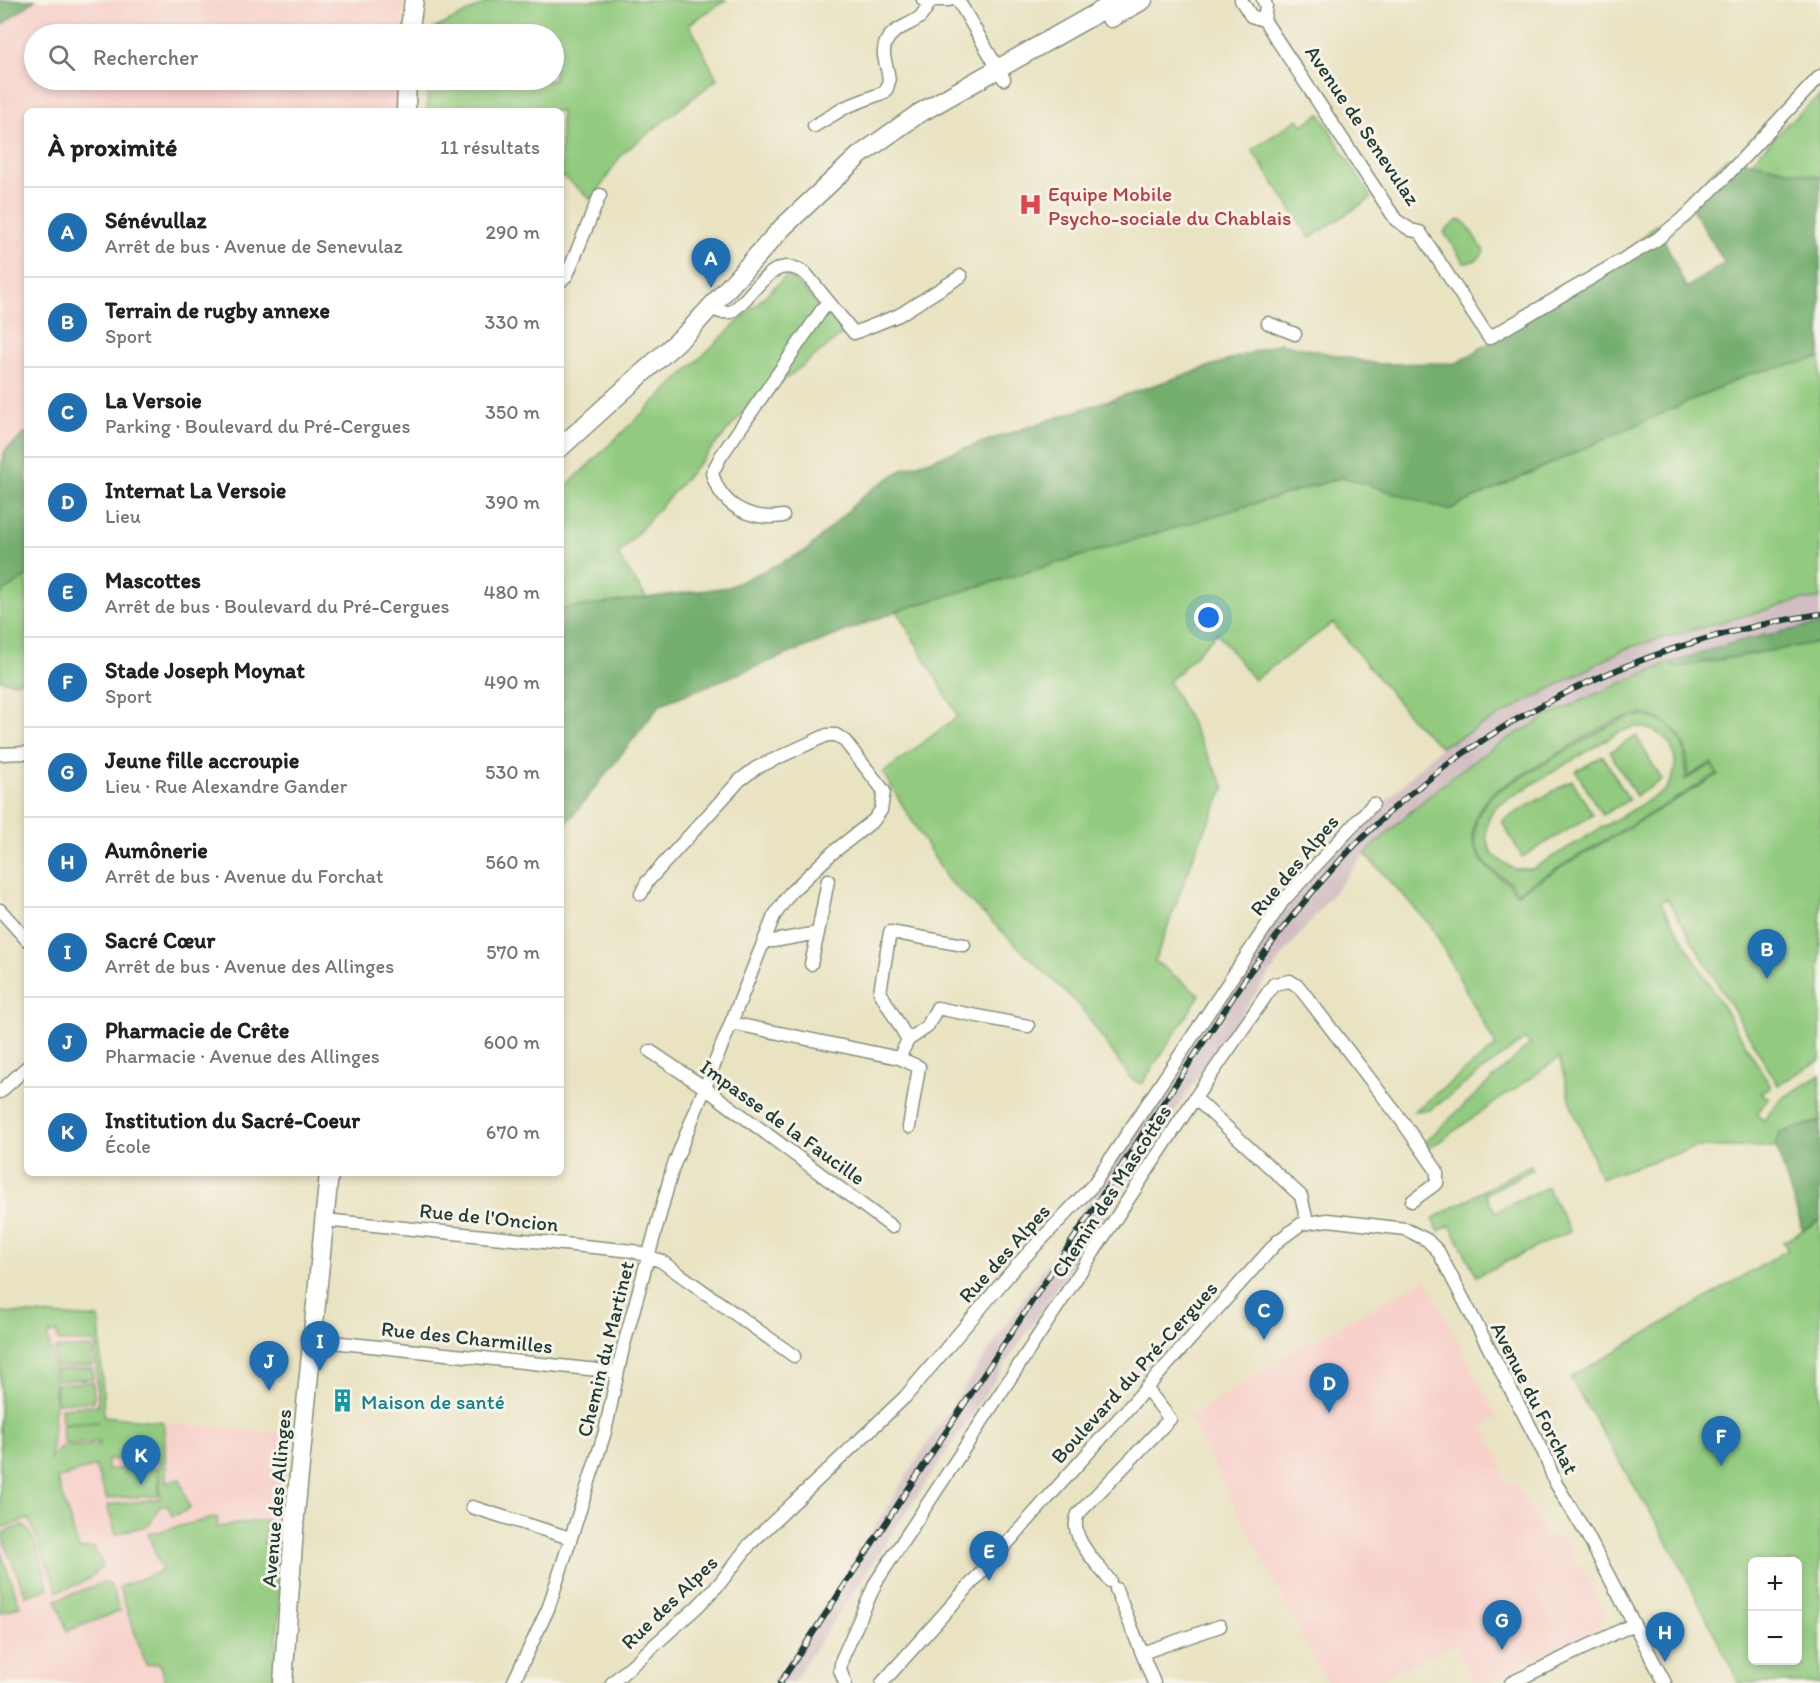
<!DOCTYPE html>
<html lang="fr">
<head>
<meta charset="utf-8">
<style>
	:root { --surface:#fff; --page:#f2f2f2; --text:#202124; --muted:#757577; --line:#e0e0e0; --accent:#1f6fb2 }
	body { margin:0; font-family:Itim,sans-serif; background:var(--page); color:var(--text) }
	.controls { position:absolute; right:18px; bottom:18px; display:grid; overflow:hidden; border-radius:9px; box-shadow:0 3px 9px #0003 }
	.controls button { width:54px; height:54px; display:grid; place-items:center; padding:0; border:0; border-bottom:2px solid var(--line); background:var(--surface); color:var(--text); font:30px sans-serif }
	.you { position:absolute; left:1209px; top:618px; width:21px; height:21px; margin:-15px; border:4px solid #fff; border-radius:50%; background:#1a73e8; box-shadow:0 0 0 9px #1a73e833 }
	.badge { display:grid; place-items:center; width:39px; height:39px; border-radius:50%; background:var(--accent); color:#fff; font-size:20px; font-weight:700 }
	.pin { position:absolute; translate:-50% -50px; filter:drop-shadow(0 2px 3px #0008) }
	.pin::after { content:''; position:absolute; top:32px; width:21px; height:18px; background:inherit; clip-path:polygon(0 0,100% 0,50% 100%) }
	.list { margin:0; padding:0; list-style:none }
	h2 { display:flex; justify-content:space-between; align-items:center; height:78px; margin:0; padding:0 24px; font-size:26px }
	h2 small { font-size:20px; font-weight:400; color:var(--muted) }
	.list li { display:grid; grid-template-columns:39px 1fr auto; gap:18px; align-items:center; box-sizing:border-box; height:90px; padding:0 24px; border-top:2px solid var(--line) }
	.list b { display:block; font-size:22px; white-space:nowrap }
	.list p { margin:0; font-size:20px; white-space:nowrap; color:var(--muted) }
	.list em { font-size:20px; font-style:normal; color:var(--muted) }
	.icon { flex:none; width:33px; height:33px; fill:none; stroke:currentColor; stroke-width:2; stroke-linecap:round; stroke-linejoin:round }
	.map { position:relative; flex:none; width:1820px; height:1683px; overflow:hidden }
	.search { position:absolute; background:var(--surface); box-shadow:0 3px 9px #0003; left:24px; top:24px; width:540px; height:66px; display:flex; align-items:center; gap:15px; box-sizing:border-box; padding:0 21px; border-radius:33px; color:var(--muted); font-size:22px }
	.panel { position:absolute; background:var(--surface); box-shadow:0 3px 9px #0003; left:24px; top:108px; width:540px; height:1068px; border-radius:9px }
	.map>svg:first-child { display:block }
	.built { fill:#f7d0ca }
	.industrial { fill:#d2bec2 }
	.green { fill:#92cb7f; stroke:#58845a; stroke-width:1.5; fill-rule:evenodd }
	.forest { fill:#75af6e; stroke:#4a7651; stroke-width:1.5 }
	.lines { fill:none; stroke-linecap:round; stroke-linejoin:round }
	.minor-casing { stroke:#84907b; stroke-width:15 }
	.secondary-casing { stroke:#84907b; stroke-width:21 }
	.minor { stroke:#fff; stroke-width:12 }
	.secondary { stroke:#fff; stroke-width:18 }
	.rail-casing { stroke:#1f3d34; stroke-width:6 }
	.rail { stroke:#f7f3e8; stroke-width:4; stroke-dasharray:11; stroke-linecap:butt }
	.labels { text-anchor:middle; dominant-baseline:central; stroke-width:6; stroke-linejoin:round; paint-order:stroke }
	.street-label { font-size:21px; fill:#1f3d34; stroke:#f7f3e8 }
	.health-label { font-size:21px; fill:#be3a42; stroke:#f7f3e8; text-anchor:start }
	.culture-label { font-size:21px; fill:#0d838f; stroke:#f7f3e8; text-anchor:start }
</style>
</head>
<body>
<div class="map">
<svg width="1820" height="1683" viewBox="0 0 1820 1683">
	<rect width="100%" height="100%" fill="#f7f3e8"/>
	<filter id="ink" filterUnits="userSpaceOnUse"><feTurbulence type="fractalNoise" baseFrequency=".0167" numOctaves="2"/><feDisplacementMap in="SourceGraphic" scale="12" xChannelSelector="R" yChannelSelector="G"/><feConvolveMatrix kernelMatrix="1 2 1 2 8 2 1 2 1" color-interpolation-filters="sRGB"/></filter>
	<filter id="wash" filterUnits="userSpaceOnUse"><feTurbulence type="fractalNoise" baseFrequency=".008" numOctaves="4" result="noise"/><feDisplacementMap in="SourceGraphic" scale="24" xChannelSelector="R" yChannelSelector="G"/><feGaussianBlur stdDeviation="1.35" result="paint"/><feColorMatrix in="noise" values="0 0 0 0 0 0 0 0 0 0 0 0 0 0 0 0 0 1.4 0 .05"/><feComposite in="paint" operator="in"/></filter>
	<g filter="url(#wash)">
		<rect width="100%" height="100%" fill="#e9e3c2"/>
		<!-- built -->
		<path class="built" d="M 35,0 L 405,0 L 401,34 L 34,34 L 34,80 L 400,80 L 398,111 L 27,111 L 27,432 L 5,451 L 0,474 L 0,26 Z
			M 1426,1279 L 1497,1418 L 1482,1426 L 1504,1467 L 1500,1470 L 1509,1485 L 1515,1482 L 1545,1536 L 1562,1537 L 1571,1545 L 1573,1563 L 1581,1566 L 1604,1609 L 1600,1627 L 1488,1683 L 1474,1683 L 1455,1645 L 1370,1683 L 1327,1683 L 1189,1418 L 1288,1354 Z
			M 0,1312 L 99,1318 L 105,1417 L 287,1434 L 277,1536 L 286,1537 L 273,1683 L 0,1683 Z"/>
		<!-- industrial -->
		<path class="industrial" d="M 1820,599 L 1820,624 L 1742,640 L 1672,662 L 1604,689 L 1532,726 L 1473,762 L 1416,806 L 1365,854 L 1280,959 L 1203,1069 L 792,1683 L 772,1683 L 788,1663 L 941,1422 L 1268,932 L 1333,853 L 1441,747 L 1627,648 L 1801,600 Z"/>
		<!-- green -->
		<path class="green" d="M 492,0 L 726,0 L 689,24 L 717,79 L 622,154 L 592,200 L 563,176 L 561,179 L 561,111 L 427,111 L 428,80 L 554,80 L 554,34 L 430,34 L 430,31 Z
			M 1820,96 L 1820,177 L 1751,162 L 1788,123 Z
			M 1320,114 L 1371,198 L 1310,238 L 1252,150 L 1298,119 L 1302,125 Z
			M 1458,220 L 1464,221 L 1484,251 C 1480,260 1473,262 1464,263 L 1444,232 Z
			M 788,274 L 845,332 L 745,411 L 618,555 L 647,599 L 561,609 L 561,491 Z
			M 1820,358 L 1820,599 L 1801,600 L 1627,648 L 1441,747 L 1415,723 L 1333,623 L 1254,680 L 1217,633 L 1169,682 L 1225,788 L 1197,847 L 1155,961 L 1200,995 L 1142,1084 L 1131,1079 L 1081,1007 L 947,879 L 883,773 L 958,716 L 897,611 L 1344,477 L 1448,510 L 1749,374 Z
			M 27,432 L 27,678 L 15,683 L 0,680 L 0,474 L 5,451 Z
			M 1820,642 L 1820,1060 L 1778,1085 L 1667,898 L 1660,902 L 1771,1087 L 1760,1093 L 1769,1098 L 1756,1115 L 1764,1120 L 1781,1099 L 1820,1075 L 1820,1121 L 1780,1133 L 1776,1147 L 1697,1147 L 1601,1178 L 1573,1110 L 1559,1058 L 1427,1150 L 1426,1141 L 1530,1044 L 1525,1039 L 1430,1110 L 1414,1111 L 1496,1046 L 1431,926 L 1365,854 C 1399,822 1434,789 1472,762 C 1533,719 1603,690 1672,662 L 1674,668 ZM 1643,714 C 1675,720 1692,745 1687,777 L 1711,763 L 1718,775 L 1516,894 C 1506,877 1497,879 1486,866 C 1464,842 1472,810 1495,791 L 1615,720 Z
			M 1634,716 C 1674,715 1690,743 1685,780 L 1711,765 L 1717,774 L 1517,892 C 1507,875 1497,877 1486,864 C 1466,841 1474,810 1496,792 L 1616,722 ZM 1635,727 C 1671,727 1688,764 1664,791 L 1532,869 L 1514,869 L 1493,855 C 1483,838 1484,823 1495,807 L 1619,732 Z
			M 1636,736 L 1662,780 L 1636,796 L 1610,752 Z
			M 1603,756 L 1629,800 L 1602,815 L 1576,771 Z
			M 1572,780 L 1593,815 L 1522,857 L 1502,821 Z
			M 1530,1165 L 1533,1169 L 1486,1194 L 1495,1212 L 1547,1187 L 1570,1231 L 1477,1276 L 1450,1225 L 1439,1231 L 1432,1219 Z
			M 1820,1220 L 1820,1683 L 1739,1683 L 1674,1553 L 1570,1378 L 1788,1250 L 1783,1242 ZM 1752,1562 L 1798,1562 L 1798,1660 L 1752,1660 Z
			M 0,1312 L 99,1318 L 104,1416 L 164,1422 L 166,1482 L 180,1479 L 190,1509 L 172,1516 L 168,1506 L 160,1506 L 149,1525 L 116,1534 L 107,1505 L 161,1499 L 158,1458 L 107,1460 L 107,1469 L 158,1468 L 159,1496 L 108,1498 L 107,1500 L 95,1466 L 57,1479 L 79,1549 L 94,1548 L 103,1565 C 90,1581 77,1586 58,1591 L 29,1519 L 0,1528 ZM 50,1333 L 57,1333 L 59,1342 L 95,1342 L 98,1405 L 61,1408 L 62,1423 L 99,1422 L 62,1425 L 63,1444 L 100,1442 L 99,1445 L 61,1447 L 50,1459 C 55,1429 59,1368 47,1338 Z
			M 92,1347 L 93,1365 L 56,1367 L 55,1349 Z
			M 92,1368 L 93,1379 L 57,1380 L 56,1370 Z
			M 93,1382 L 94,1401 L 57,1403 L 56,1384 Z
			M 217,1517 L 218,1527 L 267,1520 L 263,1543 L 276,1536 L 286,1537 L 273,1683 L 166,1683 L 159,1663 L 146,1665 L 119,1587 L 162,1571 L 148,1534 Z
			M 22,1525 C 35,1533 46,1574 48,1589 L 26,1596 L 3,1539 L 4,1532 Z
			M 0,1550 L 20,1606 L 0,1613 Z
			M 102,1583 L 110,1584 L 120,1611 L 67,1631 L 56,1600 Z"/>
		<!-- forest -->
		<path class="forest" d="M 0,0 L 35,0 L 0,26 Z
			M 1728,157 L 1820,177 L 1820,358 L 1749,374 L 1448,510 L 1343,477 L 897,611 L 661,704 L 567,823 L 561,817 L 561,609 L 729,587 L 806,551 L 865,494 L 903,469 L 1280,343 L 1377,364 L 1457,363 L 1603,273 L 1657,224 L 1686,288 L 1725,263 L 1686,198 Z
			M 27,432 L 27,576 L 0,594 L 0,474 L 5,451 Z
			M 1820,624 L 1820,642 L 1674,668 L 1672,662 L 1742,640 Z
			M 1820,1121 L 1820,1220 L 1803,1230 L 1776,1147 L 1780,1133 Z"/>
	</g>
	<g filter="url(#ink)">
		<g class="lines">
			<defs>
				<path id="minor" d="M 923,0 L 949,0
					M 958,0 L 1004,79
					M 1241,0 L 1251,16 L 1264,20 L 1396,220 L 1411,230 L 1420,232 L 1489,338 L 1656,240 L 1687,215 L 1729,173 L 1820,76
					M 1263,0 L 1266,5 L 1264,20
					M 814,126 L 846,107 L 885,92 C 896,75 878,60 886,42 C 893,28 909,26 920,17 C 924,13 927,6 931,1
					M 561,281 L 567,275 L 600,195
					M 710,308 L 720,312 L 731,312 C 754,298 772,249 806,274 L 854,333 L 899,315 L 961,276
					M 1268,323 L 1295,334
					M 783,516 C 750,521 721,506 712,473 L 721,456 L 828,301
					M 0,754 L 27,753
					M 0,910 L 27,940
					M 764,940 L 773,941 L 818,933 L 828,880
					M 811,964 L 818,933
					M 731,1023 L 899,1058 L 908,1040 L 927,1027 L 937,1008 L 1028,1026
					M 908,1040 L 880,992 L 890,932 L 964,945
					M 650,1051 L 705,1088 L 892,1227
					M 899,1058 L 919,1067 L 909,1127
					M 0,1092 L 27,1067
					M 1195,1098 L 1301,1196 L 1307,1222
					M 324,1220 L 633,1251 L 661,1261 L 794,1356
					M 313,1340 L 617,1372
					M 472,1507 L 570,1538
					M 1110,1581 C 1098,1564 1067,1536 1078,1514 L 1170,1419 L 1146,1388
					M 1116,1589 L 1154,1683
					M 1142,1653 L 1220,1626
					M 513,1683 L 548,1609 L 605,1432 L 623,1348 L 673,1167 L 774,916 L 790,893 L 831,854 L 874,820 L 881,810 L 884,791 L 844,740 L 836,735 L 827,735 L 756,768 L 740,780 L 647,882 L 641,894
					M 612,1683 L 697,1607 L 720,1583 L 750,1544 L 905,1397 L 1018,1264 L 1093,1185 L 1283,901 L 1373,804
					M 845,1683 L 840,1670 L 842,1659 L 876,1582 L 1195,1098 L 1274,984 L 1290,981 L 1299,987 L 1402,1121 L 1437,1171 L 1437,1183 L 1412,1201
					M 882,1683 L 1278,1241 L 1301,1224 L 1328,1220 L 1405,1229 L 1427,1240 L 1438,1251 L 1544,1453 L 1555,1482 L 1586,1533 L 1665,1683
					M 1511,1683 L 1634,1624"/>
				<path id="secondary" d="M 1111,18 L 1143,0
					M 409,34 L 414,0
					M 406,111 L 407,80
					M 561,447 L 689,331 L 783,227 L 860,155 L 918,114 L 1120,0
					M 283,1683 L 295,1515 L 329,1173"/>
			</defs>
			<!-- minor casing -->
			<use href="#minor" class="minor-casing"/>
			<!-- secondary casing -->
			<use href="#secondary" class="secondary-casing"/>
			<!-- minor -->
			<use href="#minor" class="minor"/>
			<!-- secondary -->
			<use href="#secondary" class="secondary"/>
			<defs>
				<path id="rail" d="M 780,1683 L 1249,973 C 1285,925 1320,879 1363,837 C 1487,714 1648,640 1820,614"/>
			</defs>
			<!-- rail casing -->
			<use href="#rail" class="rail-casing"/>
			<!-- rail -->
			<use href="#rail" class="rail"/>
		</g>
	</g>
	<!-- icons -->
	<defs>
		<symbol id="hospital-bare" viewBox="-9 -9 18 18"><path d="M-5-5h3v3.5h4V-5h3V5h-3V1.5h-4V5h-3Z" fill="#e0444e" stroke="#f7f3e8" stroke-width="2.5" paint-order="stroke"/></symbol>
		<symbol id="building-bare" viewBox="-9 -9 18 18"><path d="M-4-6H4V6H1V3H-1V6H-4ZM-2.5-4.3h1.7v1.8h-1.7ZM.8-4.3h1.7v1.8H.8ZM-2.5-1h1.7V.8h-1.7ZM.8-1h1.7V.8H.8Z" fill="#0f9aa8" stroke="#f7f3e8" stroke-width="2.5" paint-order="stroke"/></symbol>
	</defs>
	<g fill-rule="evenodd">
		<use href="#hospital-bare" x="1014" y="188" width="33" height="33"/>
		<use href="#building-bare" x="326" y="1384" width="33" height="33"/>
	</g>
	<g class="labels">
		<!-- street labels -->
		<g class="street-label">
			<text transform="translate(1363 125) rotate(56)">Avenue de Senevulaz</text>
			<text transform="translate(1294 865) rotate(-50)">Rue des Alpes</text>
			<text transform="translate(783 1122) rotate(36)">Impasse de la Faucille</text>
			<text transform="translate(1111 1191) rotate(-57)">Chemin des Mascottes</text>
			<text transform="translate(489 1217) rotate(6)">Rue de l'Oncion</text>
			<text transform="translate(1004 1253) rotate(-48)">Rue des Alpes</text>
			<text transform="translate(467 1337) rotate(6)">Rue des Charmilles</text>
			<text transform="translate(605 1349) rotate(-76)">Chemin du Martinet</text>
			<text transform="translate(1134 1372) rotate(-48)">Boulevard du Pré-Cergues</text>
			<text transform="translate(1535 1398) rotate(63)">Avenue du Forchat</text>
			<text transform="translate(276 1498) rotate(-85)">Avenue des Allinges</text>
			<text transform="translate(669 1602) rotate(-44)">Rue des Alpes</text>
		</g>
		<!-- health labels -->
		<g class="health-label">
			<text x="1048" y="193">Equipe Mobile<tspan x="1048" dy="24">Psycho-sociale du Chablais</tspan></text>
		</g>
		<!-- culture labels -->
		<g class="culture-label">
			<text x="361" y="1401">Maison de santé</text>
		</g>
	</g>
</svg>
<div class="controls">
<button>+</button>
<button>−</button>
</div>
<div class="you"></div>
<div class="pin badge" style="left:711px;top:288px">A</div>
<div class="pin badge" style="left:1767px;top:979px">B</div>
<div class="pin badge" style="left:1264px;top:1340px">C</div>
<div class="pin badge" style="left:1329px;top:1413px">D</div>
<div class="pin badge" style="left:989px;top:1581px">E</div>
<div class="pin badge" style="left:1721px;top:1466px">F</div>
<div class="pin badge" style="left:1502px;top:1650px">G</div>
<div class="pin badge" style="left:1665px;top:1662px">H</div>
<div class="pin badge" style="left:320px;top:1371px">I</div>
<div class="pin badge" style="left:269px;top:1391px">J</div>
<div class="pin badge" style="left:141px;top:1485px">K</div>
<div class="search"><svg class="icon" aria-label="search" viewBox="0 0 24 24"><circle cx="10" cy="10" r="6"/><path d="M15 15l6 6"/></svg>Rechercher</div>
<section class="panel">
<h2>À proximité<small>11 résultats</small></h2>
<ul class="list">
<li><span class="badge">A</span><div><b>Sénévullaz</b><p>Arrêt de bus · Avenue de Senevulaz</p></div><em>290 m</em></li>
<li><span class="badge">B</span><div><b>Terrain de rugby annexe</b><p>Sport</p></div><em>330 m</em></li>
<li><span class="badge">C</span><div><b>La Versoie</b><p>Parking · Boulevard du Pré-Cergues</p></div><em>350 m</em></li>
<li><span class="badge">D</span><div><b>Internat La Versoie</b><p>Lieu</p></div><em>390 m</em></li>
<li><span class="badge">E</span><div><b>Mascottes</b><p>Arrêt de bus · Boulevard du Pré-Cergues</p></div><em>480 m</em></li>
<li><span class="badge">F</span><div><b>Stade Joseph Moynat</b><p>Sport</p></div><em>490 m</em></li>
<li><span class="badge">G</span><div><b>Jeune fille accroupie</b><p>Lieu · Rue Alexandre Gander</p></div><em>530 m</em></li>
<li><span class="badge">H</span><div><b>Aumônerie</b><p>Arrêt de bus · Avenue du Forchat</p></div><em>560 m</em></li>
<li><span class="badge">I</span><div><b>Sacré Cœur</b><p>Arrêt de bus · Avenue des Allinges</p></div><em>570 m</em></li>
<li><span class="badge">J</span><div><b>Pharmacie de Crête</b><p>Pharmacie · Avenue des Allinges</p></div><em>600 m</em></li>
<li><span class="badge">K</span><div><b>Institution du Sacré-Coeur</b><p>École</p></div><em>670 m</em></li>
</ul>
</section>
</div>
</body>
</html>
